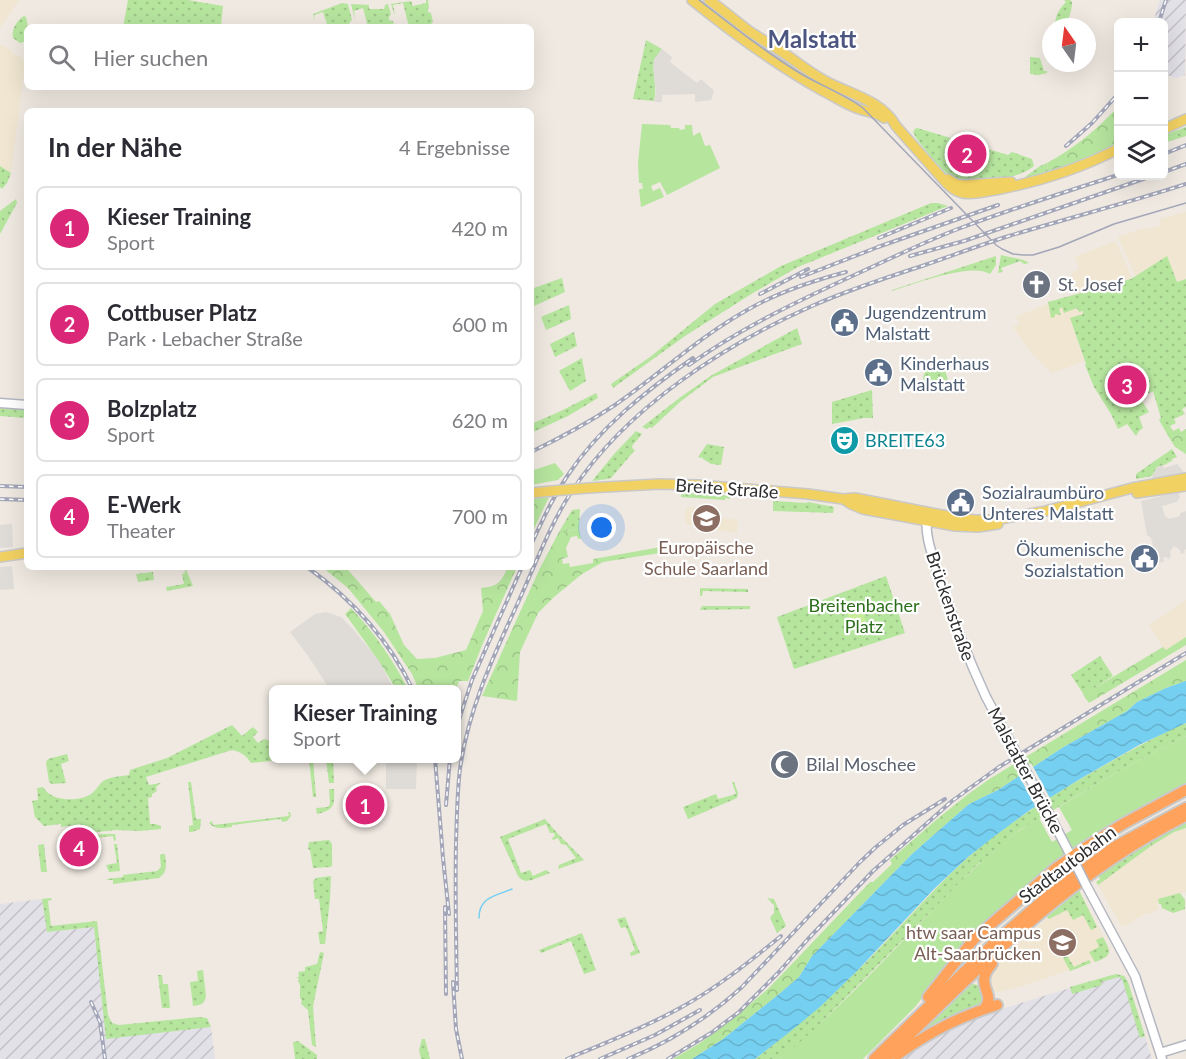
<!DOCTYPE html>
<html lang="de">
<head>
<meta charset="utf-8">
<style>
	:root { --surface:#fff; --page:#f2f2f3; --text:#2b2b33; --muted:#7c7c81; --line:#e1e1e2; --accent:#db2777 }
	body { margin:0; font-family:Lato,sans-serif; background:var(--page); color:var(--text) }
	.controls { position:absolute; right:18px; top:18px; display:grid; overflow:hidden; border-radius:9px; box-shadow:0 6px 24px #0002 }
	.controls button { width:54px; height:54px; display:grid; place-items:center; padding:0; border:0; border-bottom:2px solid var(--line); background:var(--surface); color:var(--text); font:30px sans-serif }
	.compass { position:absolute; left:1042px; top:18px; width:54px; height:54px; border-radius:50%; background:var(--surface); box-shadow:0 6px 24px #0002; rotate:346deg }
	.you { position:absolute; left:602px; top:528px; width:21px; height:21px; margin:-15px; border:4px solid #fff; border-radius:50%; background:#1a73e8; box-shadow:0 0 0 9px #1a73e833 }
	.badge { display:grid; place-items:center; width:39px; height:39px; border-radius:50%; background:var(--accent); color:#fff; font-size:20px; font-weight:700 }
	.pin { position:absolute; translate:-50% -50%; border:3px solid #fff; box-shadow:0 2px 6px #0006 }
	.popup { position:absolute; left:269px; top:685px; width:192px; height:78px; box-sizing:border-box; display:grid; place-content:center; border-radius:9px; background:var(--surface); filter:drop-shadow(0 2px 4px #0005); font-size:20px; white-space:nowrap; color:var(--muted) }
	.popup b { font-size:22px; color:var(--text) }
	.popup::after { content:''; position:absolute; left:50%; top:100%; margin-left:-12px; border:12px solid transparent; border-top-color:var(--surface) }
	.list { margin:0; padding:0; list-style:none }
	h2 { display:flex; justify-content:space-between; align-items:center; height:78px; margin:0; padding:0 24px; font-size:26px }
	h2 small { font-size:20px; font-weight:400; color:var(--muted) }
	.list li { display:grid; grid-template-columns:39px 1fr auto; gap:18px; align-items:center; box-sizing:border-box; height:84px; margin:0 12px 12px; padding:0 12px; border:2px solid var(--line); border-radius:9px }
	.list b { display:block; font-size:22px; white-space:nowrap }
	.list p { margin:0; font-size:20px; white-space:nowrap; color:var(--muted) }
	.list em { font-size:20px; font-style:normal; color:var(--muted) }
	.icon { flex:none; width:33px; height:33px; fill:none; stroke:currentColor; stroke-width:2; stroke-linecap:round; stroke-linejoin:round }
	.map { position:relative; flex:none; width:1186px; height:1059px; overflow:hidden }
	.search { position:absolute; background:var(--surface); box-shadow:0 6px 24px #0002; left:24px; top:24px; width:510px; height:66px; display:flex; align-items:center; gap:15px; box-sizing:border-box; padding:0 21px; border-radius:9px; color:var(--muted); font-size:22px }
	.panel { position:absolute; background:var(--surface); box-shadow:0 6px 24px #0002; left:24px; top:108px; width:510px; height:462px; border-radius:9px }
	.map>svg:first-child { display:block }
	.industrial { fill:url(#industrial-furrows) }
	.education { fill:#f0e6d1 }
	.grass { fill:url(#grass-dots) }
	.forest { fill:url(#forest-crowns) }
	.garden { fill:#b6e59e }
	.pitch { fill:#c9ec9a }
	.plaza { fill:#dfdcd8 }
	.water { fill:url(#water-waves) }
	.pier { fill:#efe9e1 }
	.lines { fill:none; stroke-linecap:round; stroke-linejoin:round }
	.stream { stroke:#75cff0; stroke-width:1.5 }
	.secondary-casing { stroke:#b4b7c1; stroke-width:11 }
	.primary-casing { stroke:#c9c9c9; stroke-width:12 }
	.highway-casing { stroke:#c9c9c9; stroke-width:14 }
	.secondary { stroke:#fff; stroke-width:8 }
	.primary { stroke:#f2d163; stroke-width:9 }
	.highway { stroke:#ffa35c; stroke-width:10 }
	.tram { stroke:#a3a6b8; stroke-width:1.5 }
	.rail-casing { stroke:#a3a6b8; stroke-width:4 }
	.rail { stroke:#fff; stroke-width:1.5; stroke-dasharray:4.5; stroke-linecap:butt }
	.secondary-bridge-casing { stroke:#b4b7c1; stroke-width:11; stroke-linecap:butt }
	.primary-bridge-casing { stroke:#c9c9c9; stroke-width:12; stroke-linecap:butt }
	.secondary-bridge { stroke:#fff; stroke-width:8 }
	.primary-bridge { stroke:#f2d163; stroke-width:9 }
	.labels { text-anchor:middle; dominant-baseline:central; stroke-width:4.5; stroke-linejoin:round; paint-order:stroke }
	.worship-label { font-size:18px; fill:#5b616d; stroke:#fff; text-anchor:start }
	.service-label { font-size:18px; fill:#4e5e75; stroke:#fff; text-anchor:start }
	.culture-label { font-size:18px; fill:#0d838f; stroke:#fff; text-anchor:start }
	.street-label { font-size:18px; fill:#2e2e2e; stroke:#fff }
	.education-label { font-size:18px; fill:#785e54; stroke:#fff }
	.park-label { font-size:18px; fill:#2c6e1b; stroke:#fff }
	.district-label { font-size:24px; font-weight:bold; fill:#4d5680; stroke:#fff }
</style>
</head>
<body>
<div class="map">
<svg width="1186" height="1059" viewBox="0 0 1186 1059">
	<defs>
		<pattern id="industrial-furrows" width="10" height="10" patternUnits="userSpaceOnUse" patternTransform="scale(1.5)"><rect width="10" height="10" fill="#e3e1e8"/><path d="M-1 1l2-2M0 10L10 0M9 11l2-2" fill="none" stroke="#c3c1c7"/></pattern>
		<pattern id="grass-dots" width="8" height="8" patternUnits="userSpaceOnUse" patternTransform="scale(1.5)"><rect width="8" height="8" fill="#b6e59e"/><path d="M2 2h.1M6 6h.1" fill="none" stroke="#9dc588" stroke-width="1.8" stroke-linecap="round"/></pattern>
		<pattern id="forest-crowns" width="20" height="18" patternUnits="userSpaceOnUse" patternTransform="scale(1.5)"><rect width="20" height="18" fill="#b6e59e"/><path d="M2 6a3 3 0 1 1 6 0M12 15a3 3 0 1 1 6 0" fill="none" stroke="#9dc588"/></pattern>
		<pattern id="water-waves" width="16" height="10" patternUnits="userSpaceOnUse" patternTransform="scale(1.5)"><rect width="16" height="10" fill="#75cff0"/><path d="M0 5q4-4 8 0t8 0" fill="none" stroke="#66b2ce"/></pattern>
	</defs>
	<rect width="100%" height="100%" fill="#efe9e1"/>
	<!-- industrial -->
	<path class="industrial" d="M 1160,0 L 1186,0 L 1185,75 L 1176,78 L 1164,74 L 1164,22 L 1153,22 Z
		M 42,899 L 47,932 L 94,927 L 107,1038 L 211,1027 L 215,1059 L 0,1059 L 0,904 Z
		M 1116,974 L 1124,976 L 1128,982 L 1152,1059 L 897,1059 L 933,1035 L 985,1014 Z"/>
	<!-- education -->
	<path class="education" d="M 0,0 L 19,0 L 0,28 Z
		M 0,44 L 12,51 L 11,53 L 22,58 L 25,65 L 11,173 L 0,166 Z
		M 1186,212 L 1186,279 L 1177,282 L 1167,257 L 1137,276 L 1135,275 L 1118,237 L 1141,229 L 1148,228 L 1149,229 L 1161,225 L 1159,219 Z
		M 1115,241 L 1132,277 L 1131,279 L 1078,293 L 1071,274 L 1079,268 L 1075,257 Z
		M 1049,303 L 1078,308 L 1082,310 L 1084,314 L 1070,319 L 1085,361 L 1052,373 L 1034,356 L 1013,327 L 1020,324 L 1016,317 Z
		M 690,507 L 706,508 L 706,514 L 715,515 L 716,517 L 738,520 L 737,533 L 701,528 L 700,526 L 686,524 L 684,513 L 687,508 Z
		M 1186,600 L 1186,637 L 1165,651 L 1149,625 Z
		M 1186,828 L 1186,892 L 1158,899 L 1159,903 L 1157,904 L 1159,910 L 1154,911 L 1154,913 L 1143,914 L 1143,916 L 1134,919 L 1134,921 L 1122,927 L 1098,885 L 1151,846 L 1174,832 Z
		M 1079,890 L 1110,950 L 1107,957 L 1023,986 L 999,992 L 995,992 L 991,989 L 987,977 L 993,966 Z"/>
	<!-- grass -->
	<path class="grass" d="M 128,0 L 188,0 L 223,6 L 221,27 L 123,27 Z
		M 426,0 L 428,0 L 429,7 L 428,9 L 428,12 L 431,13 L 433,22 L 431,24 L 432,26 L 434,27 L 409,27 L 403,3 L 393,5 L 395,14 L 394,13 L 391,4 L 411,1 L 413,6 L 426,3 Z
		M 1064,0 L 1070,0 L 1072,2 C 1072,11 1069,19 1063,27 L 1051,27 L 1051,26 L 1055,26 C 1055,16 1059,9 1066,2 Z
		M 342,3 L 348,4 L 352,20 L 349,23 L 350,25 L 354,27 L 328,27 L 323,12 L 314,15 L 315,23 L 313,14 Z
		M 351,4 L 369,5 L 369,9 L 384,9 L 385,5 L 388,4 L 391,14 L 389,17 L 389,20 L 393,21 L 394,27 L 368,27 L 363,8 L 354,11 L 355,20 Z
		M 24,16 L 26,17 L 28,27 L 27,27 L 27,41 L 20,43 L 13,38 C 11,30 17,20 24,16 Z
		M 646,40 L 662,49 C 646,66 659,82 654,101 L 633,99 Z
		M 1030,57 L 1040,58 L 1044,71 L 1047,71 L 1047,73 L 1039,75 L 1030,74 Z
		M 1186,127 L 1186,136 L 1164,143 L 1164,135 Z
		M 917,128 L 1008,155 L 1012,152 L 1032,159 L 1034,166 C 1019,180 965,187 947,174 C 937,166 925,149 916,138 L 913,132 L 915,129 Z
		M 1047,163 L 1048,172 L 1027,178 L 1025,177 L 1040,166 Z
		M 0,166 L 11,173 L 7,183 L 2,189 L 0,187 Z
		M 16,199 L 17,203 L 0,234 L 0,211 Z
		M 931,203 L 938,203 L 948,206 L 798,267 L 753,293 L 685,336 L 613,388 L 611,384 L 650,357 L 715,304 L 781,266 Z
		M 1001,255 C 1010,258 1023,258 1029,263 L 1024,264 L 1020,261 L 1001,268 L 1003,272 L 998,273 Z
		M 996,256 L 996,265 L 990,274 C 971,262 914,284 892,291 L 892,290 Z
		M 1167,256 L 1177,282 L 1186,279 L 1186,407 L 1182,409 L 1185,414 L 1174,419 L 1176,423 L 1170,426 L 1173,431 L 1179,428 L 1181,432 L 1186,429 L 1186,436 L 1179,434 L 1170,439 L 1159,420 L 1161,418 L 1153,391 L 1140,398 L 1149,412 L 1139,417 L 1143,428 L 1139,431 L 1136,436 L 1127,424 L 1118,429 L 1111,414 L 1094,387 L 1085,365 L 1086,364 L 1070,318 L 1083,314 L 1083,311 L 1079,312 L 1077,308 L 1064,313 L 1062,307 L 1059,309 L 1061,315 L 1055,314 L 1055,317 L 1051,318 L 1048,302 L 1131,279 Z
		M 562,278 L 565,292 L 534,306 L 531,298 L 531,289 Z
		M 569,305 L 571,319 L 546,330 L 541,317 Z
		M 797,328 L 802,344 L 713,377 L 680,402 L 652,428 L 650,427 L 647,429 L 642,427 L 678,399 L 712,375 Z
		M 574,332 L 577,346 L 555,357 L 550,344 Z
		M 582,358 L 586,381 L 570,391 L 559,371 Z
		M 943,364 L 948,380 L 927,387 L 923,378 L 925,371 Z
		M 872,390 L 873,418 L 864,418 L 832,424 L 832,402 Z
		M 596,393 L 598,398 L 568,416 L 531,433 L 531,424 L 561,411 Z
		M 0,408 L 27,410 L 27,418 L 0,416 Z
		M 636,431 L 642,434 L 632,446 L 633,449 L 635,450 L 611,478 L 608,479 L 592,481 L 615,453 Z
		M 707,444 L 724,447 L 721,465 L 711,464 L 703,459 L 702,457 L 701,458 L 698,457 Z
		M 1172,449 L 1177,457 L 1172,459 L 1172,461 L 1167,463 L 1167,464 L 1157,467 L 1152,476 L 1137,479 L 1136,478 L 1136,474 Z
		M 681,492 L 730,496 L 730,499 L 725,498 L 725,500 L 681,497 Z
		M 773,501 L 806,503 L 808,502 L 834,507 L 833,513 L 773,511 Z
		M 580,509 L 579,529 L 559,532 L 572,510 Z
		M 184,567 L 185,567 L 193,586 L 167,591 L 166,587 L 184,584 L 182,574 L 185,573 Z
		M 153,572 L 154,580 L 138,582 L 136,574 Z
		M 886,576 L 905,633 L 794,669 L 777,617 Z
		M 700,588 L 748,589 L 748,592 L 703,591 L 702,596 L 700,596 Z
		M 702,606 L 750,606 L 750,609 L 700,610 Z
		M 1100,656 L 1113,676 L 1084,695 L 1071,675 Z
		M 1186,723 L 1186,736 L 1117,772 L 1020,830 L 976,866 L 806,1038 L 780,1059 L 755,1059 C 790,1032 823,1004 855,973 C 893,936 927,895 966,859 C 1008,822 1057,792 1105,765 C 1131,750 1158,735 1186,723 Z
		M 232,725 L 242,736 L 253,727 L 258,732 L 253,737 L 258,743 L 264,739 L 273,742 L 274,758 L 289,759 L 251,763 C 246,755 241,752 232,750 L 146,777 L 149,785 L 161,783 L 156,787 L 157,791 L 152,794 L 152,797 L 148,798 L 150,824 L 155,824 L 161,826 L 161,829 L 139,831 L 116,830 L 58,836 L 70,833 L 70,831 L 78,829 L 78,825 L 61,827 L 61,824 L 44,826 L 35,817 L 32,801 L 38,800 L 37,788 L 43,787 C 51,802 79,802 91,794 C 97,790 99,783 105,780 C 111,777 122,776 129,775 L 130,770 L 167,758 Z
		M 67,754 L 69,761 L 61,764 L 66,783 L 52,784 L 49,782 L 46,762 L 48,759 Z
		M 309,759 L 313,759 L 316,797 L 313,797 Z
		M 326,759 L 333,759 L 334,783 L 329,783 Z
		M 188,782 L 191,782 L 196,819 L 201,819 L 200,829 L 192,832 L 189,832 L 189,826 L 193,825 Z
		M 732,782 L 734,782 L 738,793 L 737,798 L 688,819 L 683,807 L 716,794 L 718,799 L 736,794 Z
		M 329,789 L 334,789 C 335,805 334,810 317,814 L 316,808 L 328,807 L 330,804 Z
		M 288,812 L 290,812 L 291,816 L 287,821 L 282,822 L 281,819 L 232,825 L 232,827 C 223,828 215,830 209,823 L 212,821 L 213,825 L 289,816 Z
		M 545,819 L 558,834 L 584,860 L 558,869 L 559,865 L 576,858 L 566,845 L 561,844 L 558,838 L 553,840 L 552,838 L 555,836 L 554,833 L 550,833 L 546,824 L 508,839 L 521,873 L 530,870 L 533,876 L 546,870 L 550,873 L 532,880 L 525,881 L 521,879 L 518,876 L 500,837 Z
		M 104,834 L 115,834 L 116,840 L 114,841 L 113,836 L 58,842 L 58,840 Z
		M 329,840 L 332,844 L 332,866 L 330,867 L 313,868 L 310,850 L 308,849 L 309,842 Z
		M 1148,842 L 1151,846 L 1098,885 L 1096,882 L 1100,879 L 1098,876 Z
		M 44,844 L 47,872 L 41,872 L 38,845 Z
		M 114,844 L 117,844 L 120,871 L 109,872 L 106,865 L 117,863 Z
		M 161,854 L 165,854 C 166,863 168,872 159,878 L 113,884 L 113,880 L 107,880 L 107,879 L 123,877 L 123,875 L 157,871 L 161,867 L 160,856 Z
		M 331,876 L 330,899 L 325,944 L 320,944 L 318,932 L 323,931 L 319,899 L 315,899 L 313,881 L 316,878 Z
		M 1079,890 L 1097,927 L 1091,930 L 1083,915 L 1073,920 L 1067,910 L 1049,919 L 1047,917 Z
		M 1180,893 L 1185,900 L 1185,909 L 1173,913 L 1162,908 L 1161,904 L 1159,904 L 1158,899 Z
		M 51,898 L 52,900 L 48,901 L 51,926 L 97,921 L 108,1015 L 112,1023 L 119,1025 L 199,1017 L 207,1018 L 211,1027 L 106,1039 L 94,927 L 47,932 L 42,899 Z
		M 767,898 L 774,899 L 786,926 L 777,933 L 770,918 L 774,913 L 774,905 Z
		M 625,917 L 640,953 L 631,956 L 630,953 L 635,950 L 626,927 L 621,928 L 617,919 Z
		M 582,933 L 596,970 L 584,974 L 571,941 L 541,953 L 539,950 Z
		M 1103,937 C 1111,952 1113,956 1095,962 L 1089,952 L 1099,947 L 1096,940 Z
		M 320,952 L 324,953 L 313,1006 L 316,1047 L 312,1045 L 308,1010 L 301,1004 L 302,1000 L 300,998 L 300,985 L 298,981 L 299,979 L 297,978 L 299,976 L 298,972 L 305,971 L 305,967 L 317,964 Z
		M 1065,952 L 1074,967 L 1089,960 L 1091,963 L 1070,971 L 1061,954 Z
		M 203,970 L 206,996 C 205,1004 200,1005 193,1006 L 190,982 L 198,981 L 197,971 Z
		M 1116,974 L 1124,976 L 1128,982 L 1145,1036 L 1140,1038 L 1122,979 L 1119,977 L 1101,982 L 1102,985 L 1072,994 L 1070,987 Z
		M 158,975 L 162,975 L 163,984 L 168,984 L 170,1008 L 162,1008 Z
		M 972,984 C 984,985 984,994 984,1004 L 915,1038 Z
		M 422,1039 L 425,1039 L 430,1059 L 421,1059 L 419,1050 Z
		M 298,1041 L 317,1055 L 317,1059 L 295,1059 L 293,1042 Z"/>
	<!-- forest -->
	<path class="forest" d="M 1118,107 L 1118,144 L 1090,158 L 1048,172 L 1047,163 C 1075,148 1097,129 1118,107 Z
		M 1179,434 L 1186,436 L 1186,454 L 1175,447 L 1170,439 Z
		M 549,497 L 531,535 L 531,499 Z
		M 579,529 L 581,539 L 578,539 L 577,536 L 571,537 L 566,548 L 568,557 L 562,559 L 563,564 L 569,563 L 570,567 L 593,563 L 593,559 L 678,544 L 679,550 L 603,562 L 582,574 L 554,597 L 538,613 L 520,652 L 517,701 L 482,696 L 540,568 L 559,532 Z
		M 322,567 L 345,567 L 348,570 L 376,602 L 379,601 L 390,614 L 404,645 L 417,659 L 435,658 L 466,650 L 483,611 L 481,588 C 499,586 500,583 508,567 L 517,567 L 483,643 L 468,681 L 459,681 L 456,689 L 419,690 L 412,674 L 384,632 L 348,588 Z
		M 351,608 C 374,632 393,660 408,689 L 396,689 C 381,663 363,639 345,614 Z
		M 1186,637 L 1186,645 L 1089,703 L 1083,695 L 1163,647 L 1166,650 Z
		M 1186,660 L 1186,681 L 1166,688 L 1137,702 L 1127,711 L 1062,748 L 998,790 L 969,804 L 912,854 L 812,956 L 799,977 L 779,994 L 723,1039 L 692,1059 L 673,1059 L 700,1043 L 730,1021 L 769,988 L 870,882 L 873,882 L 892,864 L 890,860 L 936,820 L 967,795 L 991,778 Z
		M 1186,822 L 1186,828 L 1174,832 L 1151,846 L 1148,842 Z"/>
	<!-- garden -->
	<path class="garden" d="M 642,124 L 670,125 L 671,128 L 679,128 L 680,130 L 685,129 L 685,125 L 692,125 L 693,136 L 700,132 L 705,146 L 710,145 L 720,168 L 667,195 L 660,182 L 651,186 L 653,191 L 660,188 L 664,197 L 641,207 L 639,189 L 643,189 L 642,183 L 639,183 L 638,163 Z
		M 555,463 L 564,474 L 558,480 L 531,485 L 531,471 Z
		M 1186,736 L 1186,783 L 1122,817 L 1081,842 L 1052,863 L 969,937 L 915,1007 L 863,1059 L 780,1059 C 832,1016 878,966 925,918 C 960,881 996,844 1039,818 L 1052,842 L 1072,830 L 1059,807 L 1117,772 Z"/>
	<!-- pitch -->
	<path class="pitch" d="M 1135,371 L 1143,386 L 1119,398 L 1111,383 Z
		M 859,602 L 867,625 L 853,629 L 845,607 Z"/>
	<!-- plaza -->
	<path class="plaza" d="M 662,49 L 672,57 L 670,62 L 697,83 L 701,79 L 712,89 L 714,91 L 711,100 L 695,102 L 695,94 L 662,95 L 662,102 L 654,102 L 656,93 L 653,66 L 654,59 Z
		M 1177,464 L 1183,471 L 1184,474 L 1153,479 L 1152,476 L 1157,467 L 1163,465 L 1164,468 Z
		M 1178,492 L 1180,497 L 1177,502 L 1162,506 L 1165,516 L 1169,519 L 1180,516 L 1180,513 L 1186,511 L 1186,549 L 1184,550 L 1185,553 L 1181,554 L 1180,550 L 1174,546 L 1170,552 L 1171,556 L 1169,559 L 1166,557 L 1163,558 L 1164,562 L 1156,563 L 1155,556 L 1152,557 L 1150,546 L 1153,545 L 1151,538 L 1147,535 L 1141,501 Z
		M 12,524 L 13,547 L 0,548 L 0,525 Z
		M 12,566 L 14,589 L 0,590 L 0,567 Z
		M 326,612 L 341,617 L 353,629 L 379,661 L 394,689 L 335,689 L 333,686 L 329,688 L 308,656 L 290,632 L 315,614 Z
		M 386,759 L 417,759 L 416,789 L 386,789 Z"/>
	<!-- water -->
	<path class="water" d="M 1186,681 L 1186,723 L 1139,745 L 1080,779 L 1030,810 L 996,835 L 968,857 L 934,889 L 857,971 L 821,1006 L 796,1027 L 755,1059 L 692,1059 L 723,1039 L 779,994 L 799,977 L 812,956 L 912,854 L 969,804 L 998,790 L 1062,748 L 1127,711 L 1137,702 L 1166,688 Z"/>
	<!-- pier -->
	<path class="pier" d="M 1031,763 L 1051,800 L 1037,809 L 1017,772 Z"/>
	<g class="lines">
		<!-- stream -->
		<path class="stream" d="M 479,918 C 479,897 495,896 512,889"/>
		<defs>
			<path id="secondary" d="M 0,403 L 27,405
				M 927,516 C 924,537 934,559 940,579 C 953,620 968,658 986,697
				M 1048,812 L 1073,860
				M 1086,885 L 1135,976 L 1162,1059
				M 1160,1053 L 1186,1045"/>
			<path id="primary" d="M 692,0 C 734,34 778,66 825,92 C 835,97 844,103 854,107 C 865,112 875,111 884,118
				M 709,0 C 723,10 736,21 749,31 C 761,39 773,46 785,54 C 800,64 814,76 831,84 C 854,95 883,102 896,126 L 941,177 C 947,184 953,191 963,193 C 975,195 988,191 1000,189 C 1041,181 1081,168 1118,149
				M 1164,129 L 1186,119
				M 948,179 L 956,184 L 964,185 L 1011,182
				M 588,488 L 659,484 L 698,485 L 808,494 L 843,499 L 855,498 L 947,516 L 974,520 L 994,520 L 1041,512
				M 531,493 L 552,491
				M 1137,493 L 1186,486
				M 843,499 L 851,504 L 863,509 L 955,526 L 978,527 L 998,524
				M 1038,513 L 1132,488 L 1186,478
				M 0,557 L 27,553"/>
			<path id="highway" d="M 928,997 L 974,939 L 1056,868 L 1083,849 L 1123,824 L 1186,790
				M 984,1009 C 998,993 972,986 992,964
				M 897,1055 C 930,1032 958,1017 997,1005
				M 874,1059 L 996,941 L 1049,895 L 1114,847 L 1186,808
				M 885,1059 C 978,969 1068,874 1186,816"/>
		</defs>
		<!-- secondary casing -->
		<use href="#secondary" class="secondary-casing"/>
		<!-- primary casing -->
		<use href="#primary" class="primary-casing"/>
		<!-- highway casing -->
		<use href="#highway" class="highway-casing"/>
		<!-- secondary -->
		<use href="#secondary" class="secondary"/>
		<!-- primary -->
		<use href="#primary" class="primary"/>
		<!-- highway -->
		<use href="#highway" class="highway"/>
		<!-- tram -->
		<path class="tram" d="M 699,0 C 731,25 763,50 798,72 C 819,85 843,93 863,108 L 996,245 L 1002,249 L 1013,254 L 1023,255 L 1033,255 L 1059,247 L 1114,224 L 1186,203"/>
		<defs>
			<path id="rail" d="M 1159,22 L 1166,0
				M 1066,146 L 1092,123 L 1118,94
				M 1164,154 L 1186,145
				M 1164,172 L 1186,164
				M 879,238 L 951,208
				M 910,256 L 964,241 L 1152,176
				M 801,277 L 878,247 L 998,205
				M 760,294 L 808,269
				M 689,365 C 739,329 794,303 850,277 C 886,261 921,243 958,229 C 1011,209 1065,192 1118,175
				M 531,452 C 560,438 588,423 615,405 C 660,374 700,336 749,309 C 779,292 812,281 846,272
				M 0,486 L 27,487
				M 0,499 L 27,500
				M 531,545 C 542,521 553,497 568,475 C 599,428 647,390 693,358
				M 307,567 C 352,599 389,640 413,690
				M 457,726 L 472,680 L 522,567
				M 435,758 L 443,858 L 449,914
				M 446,805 L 450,758
				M 445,907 L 446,994
				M 453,982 L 456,1029 L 462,1059
				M 457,990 C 456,941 455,891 456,842 C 457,818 457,793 460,769 C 468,711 492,659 516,607 C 534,568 549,526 572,491 C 626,408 724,345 812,306 C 848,290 885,278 922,266 C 951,256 980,245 1009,236 C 1068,218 1128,203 1186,184
				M 91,1002 L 100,1022 L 105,1059
				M 567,1059 C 605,1043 644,1028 680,1008 C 717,988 749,962 781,936
				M 600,1059 L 655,1035 L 700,1010
				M 628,1059 C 670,1042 709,1017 742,987 L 860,862 L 876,847 L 903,825 L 945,799
				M 668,1059 L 711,1033 L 739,1012 L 779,972 L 808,939 L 873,871 L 952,801 L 999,767 L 1186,653"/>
		</defs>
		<!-- rail casing -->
		<use href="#rail" class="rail-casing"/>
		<!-- rail -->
		<use href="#rail" class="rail"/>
		<defs>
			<path id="secondary-bridge" d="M 986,697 L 1048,812
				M 1075,863 L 1086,885"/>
			<path id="primary-bridge" d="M 552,491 L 588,488"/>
		</defs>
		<!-- secondary-bridge casing -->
		<use href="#secondary-bridge" class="secondary-bridge-casing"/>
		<!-- primary-bridge casing -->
		<use href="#primary-bridge" class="primary-bridge-casing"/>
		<!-- secondary-bridge -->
		<use href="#secondary-bridge" class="secondary-bridge"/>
		<!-- primary-bridge -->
		<use href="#primary-bridge" class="primary-bridge"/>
	</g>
	<!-- icons -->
	<defs>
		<symbol id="church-disc" viewBox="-11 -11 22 22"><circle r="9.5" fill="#6b7280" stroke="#fff"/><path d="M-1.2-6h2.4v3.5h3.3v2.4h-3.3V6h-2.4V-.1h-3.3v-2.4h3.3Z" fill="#fff"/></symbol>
		<symbol id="civic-disc" viewBox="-11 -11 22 22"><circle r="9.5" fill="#5c6f8a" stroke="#fff"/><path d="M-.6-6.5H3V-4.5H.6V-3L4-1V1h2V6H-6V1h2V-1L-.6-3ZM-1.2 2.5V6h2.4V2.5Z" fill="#fff"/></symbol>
		<symbol id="theatre-disc" viewBox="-11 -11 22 22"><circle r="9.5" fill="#0f9aa8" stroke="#fff"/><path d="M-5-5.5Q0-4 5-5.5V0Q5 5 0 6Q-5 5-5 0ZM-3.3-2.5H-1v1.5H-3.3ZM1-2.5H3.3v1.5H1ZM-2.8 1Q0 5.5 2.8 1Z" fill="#fff"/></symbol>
		<symbol id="school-disc" viewBox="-11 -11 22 22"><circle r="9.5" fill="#8d6e63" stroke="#fff"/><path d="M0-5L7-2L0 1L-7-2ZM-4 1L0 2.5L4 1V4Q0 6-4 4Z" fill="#fff"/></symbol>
		<symbol id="mosque-disc" viewBox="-11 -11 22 22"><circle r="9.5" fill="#6b7280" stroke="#fff"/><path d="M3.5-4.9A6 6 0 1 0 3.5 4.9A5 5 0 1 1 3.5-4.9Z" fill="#fff"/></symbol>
		<symbol id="university-disc" viewBox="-11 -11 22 22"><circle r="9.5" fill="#8d6e63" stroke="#fff"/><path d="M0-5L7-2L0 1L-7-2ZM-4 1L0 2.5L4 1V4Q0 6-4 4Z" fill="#fff"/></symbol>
	</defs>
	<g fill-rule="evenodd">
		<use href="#church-disc" x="1020" y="268" width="33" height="33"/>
		<use href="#civic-disc" x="828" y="306" width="33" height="33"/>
		<use href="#civic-disc" x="862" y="356" width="33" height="33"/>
		<use href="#theatre-disc" x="828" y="424" width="33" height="33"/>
		<use href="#civic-disc" x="944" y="486" width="33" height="33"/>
		<use href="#school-disc" x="690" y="502" width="33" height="33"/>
		<use href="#civic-disc" x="1128" y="542" width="33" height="33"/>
		<use href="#mosque-disc" x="768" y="748" width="33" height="33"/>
		<use href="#university-disc" x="1046" y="926" width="33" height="33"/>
	</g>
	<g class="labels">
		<!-- worship labels -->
		<g class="worship-label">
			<text x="1058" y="284">St. Josef</text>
			<text x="806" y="764">Bilal Moschee</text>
		</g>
		<!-- service labels -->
		<g class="service-label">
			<text x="865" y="312">Jugendzentrum<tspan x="865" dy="21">Malstatt</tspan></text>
			<text x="900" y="363">Kinderhaus<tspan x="900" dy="21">Malstatt</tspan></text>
			<text x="982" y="492">Sozialraumbüro<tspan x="982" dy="21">Unteres Malstatt</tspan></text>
			<text x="1124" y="549" text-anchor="end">Ökumenische<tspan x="1124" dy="21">Sozialstation</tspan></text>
		</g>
		<!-- culture labels -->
		<g class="culture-label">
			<text x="865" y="440">BREITE63</text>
		</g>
		<!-- street labels -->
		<g class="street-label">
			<text transform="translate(727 488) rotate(4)">Breite Straße</text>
			<text transform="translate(951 606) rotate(71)">Brückenstraße</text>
			<text transform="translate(1026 770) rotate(62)">Malstatter Brücke</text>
			<text transform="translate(1067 864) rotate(-37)">Stadtautobahn</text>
		</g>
		<!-- education labels -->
		<g class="education-label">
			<text x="706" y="547">Europäische<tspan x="706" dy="21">Schule Saarland</tspan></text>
			<text x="1041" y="932" text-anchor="end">htw saar Campus<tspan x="1041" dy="21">Alt-Saarbrücken</tspan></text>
		</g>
		<!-- park labels -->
		<g class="park-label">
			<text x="864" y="605">Breitenbacher<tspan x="864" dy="21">Platz</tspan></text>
		</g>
		<!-- district labels -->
		<g class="district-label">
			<text x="812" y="38">Malstatt</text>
		</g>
	</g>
</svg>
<div class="controls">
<button>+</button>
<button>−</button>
<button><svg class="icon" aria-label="layers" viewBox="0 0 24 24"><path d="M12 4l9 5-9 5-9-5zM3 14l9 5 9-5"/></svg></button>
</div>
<svg class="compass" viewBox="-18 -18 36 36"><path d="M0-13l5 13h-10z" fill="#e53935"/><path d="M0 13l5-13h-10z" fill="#7c7c81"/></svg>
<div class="you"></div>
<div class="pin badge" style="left:365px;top:805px">1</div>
<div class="popup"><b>Kieser Training</b>Sport</div>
<div class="pin badge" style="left:967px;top:154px">2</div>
<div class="pin badge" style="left:1127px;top:385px">3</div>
<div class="pin badge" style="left:79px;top:847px">4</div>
<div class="search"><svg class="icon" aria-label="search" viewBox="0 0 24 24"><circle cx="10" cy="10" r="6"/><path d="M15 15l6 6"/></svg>Hier suchen</div>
<section class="panel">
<h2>In der Nähe<small>4 Ergebnisse</small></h2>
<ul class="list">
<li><span class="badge">1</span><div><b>Kieser Training</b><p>Sport</p></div><em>420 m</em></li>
<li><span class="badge">2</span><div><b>Cottbuser Platz</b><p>Park · Lebacher Straße</p></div><em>600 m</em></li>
<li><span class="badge">3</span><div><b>Bolzplatz</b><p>Sport</p></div><em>620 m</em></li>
<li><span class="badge">4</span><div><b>E-Werk</b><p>Theater</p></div><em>700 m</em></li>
</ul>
</section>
</div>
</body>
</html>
